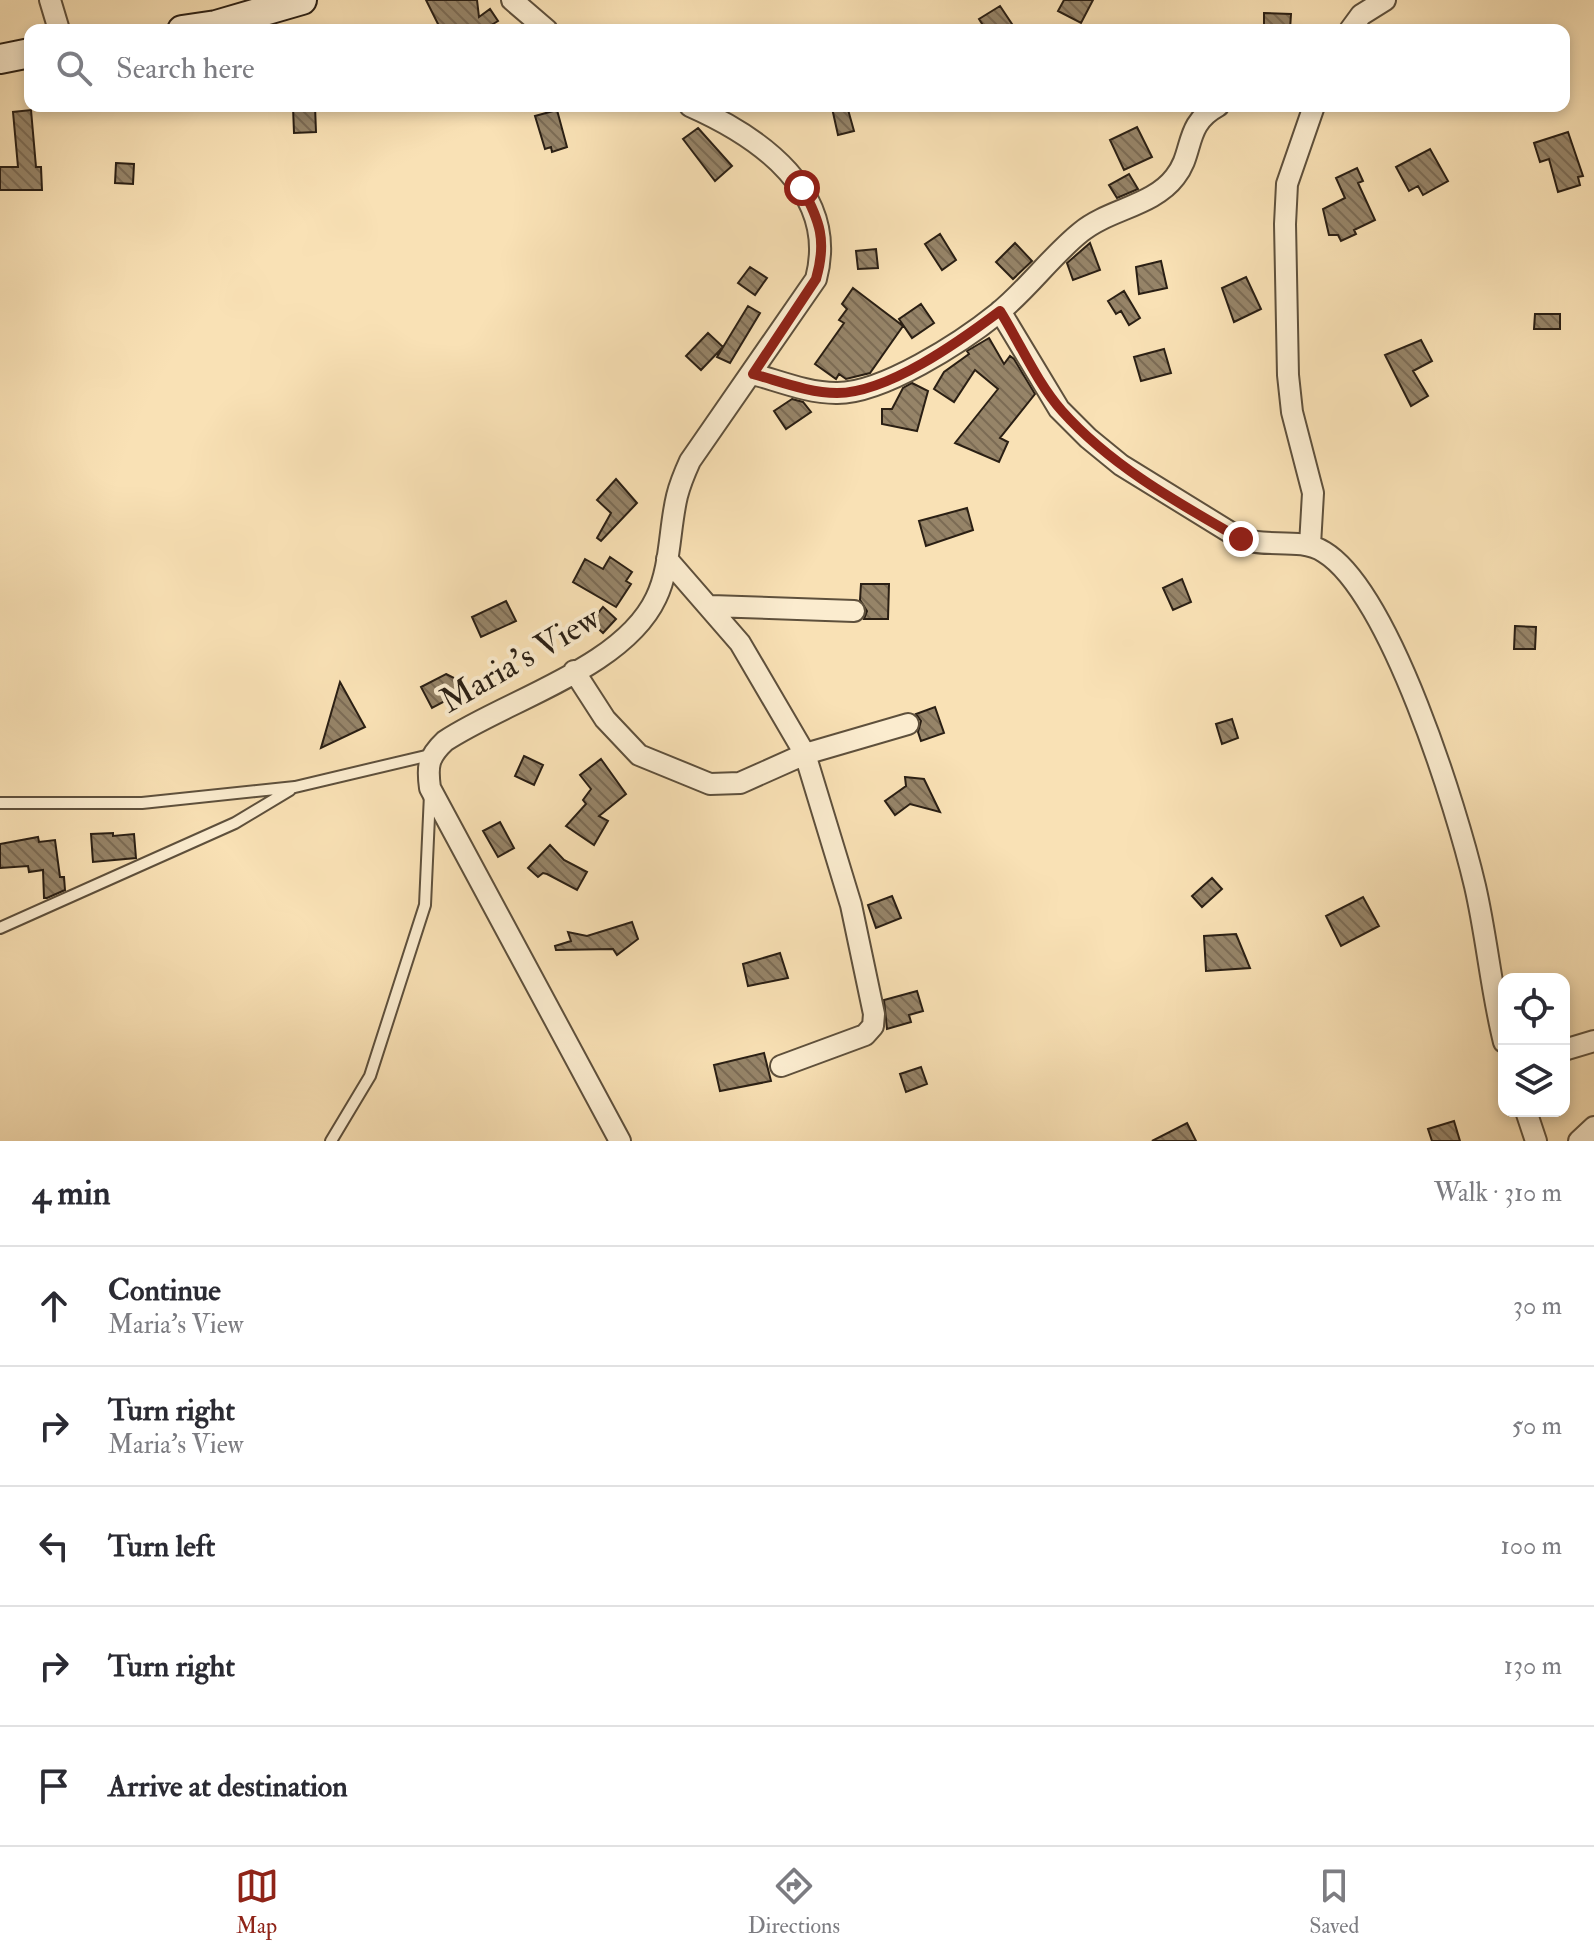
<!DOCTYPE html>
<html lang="en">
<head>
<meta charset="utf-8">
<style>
	:root { --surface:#fff; --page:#f7f7f7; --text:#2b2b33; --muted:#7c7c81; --line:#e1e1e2; --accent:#8f2418 }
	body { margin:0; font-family:"IM FELL Double Pica",serif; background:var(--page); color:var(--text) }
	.controls { position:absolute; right:24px; bottom:24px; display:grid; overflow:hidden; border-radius:16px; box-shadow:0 4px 12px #0003 }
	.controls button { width:72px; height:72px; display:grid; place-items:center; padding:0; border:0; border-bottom:2px solid var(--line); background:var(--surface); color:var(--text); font:40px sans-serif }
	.stop { position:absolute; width:24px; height:24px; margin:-18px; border:6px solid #8f2418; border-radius:50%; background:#fff }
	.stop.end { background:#8f2418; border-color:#fff; box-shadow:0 2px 8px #0008 }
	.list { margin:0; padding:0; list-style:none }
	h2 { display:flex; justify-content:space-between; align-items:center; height:104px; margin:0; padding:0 32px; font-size:34px }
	h2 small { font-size:26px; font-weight:400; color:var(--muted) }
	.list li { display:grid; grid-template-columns:52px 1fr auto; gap:24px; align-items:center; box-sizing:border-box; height:120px; padding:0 32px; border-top:2px solid var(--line) }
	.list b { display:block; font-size:30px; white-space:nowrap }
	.list p { margin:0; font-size:26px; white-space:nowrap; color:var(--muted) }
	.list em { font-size:26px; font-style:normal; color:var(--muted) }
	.icon { flex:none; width:44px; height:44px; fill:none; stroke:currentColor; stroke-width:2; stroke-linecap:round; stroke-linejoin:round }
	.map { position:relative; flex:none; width:1594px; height:1141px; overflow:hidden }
	.search { position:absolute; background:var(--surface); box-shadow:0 4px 12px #0003; left:24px; right:24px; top:24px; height:88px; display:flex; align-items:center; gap:20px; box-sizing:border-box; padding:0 28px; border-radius:16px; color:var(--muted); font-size:30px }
	.sheet { height:704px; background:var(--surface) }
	nav { display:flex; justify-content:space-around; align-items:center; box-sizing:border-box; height:112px; border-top:2px solid var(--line); background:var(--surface); font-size:22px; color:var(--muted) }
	nav a { display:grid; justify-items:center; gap:4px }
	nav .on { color:var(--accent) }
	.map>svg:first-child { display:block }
	.building { fill:url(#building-back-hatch); stroke:#2a1f14; stroke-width:2 }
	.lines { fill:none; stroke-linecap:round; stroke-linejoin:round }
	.lane-casing { stroke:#5e503c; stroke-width:14 }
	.street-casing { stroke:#5e503c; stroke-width:24 }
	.secondary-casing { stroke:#2a1f14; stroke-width:32 }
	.lane { stroke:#fbeccf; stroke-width:10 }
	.street { stroke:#fbeccf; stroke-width:20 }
	.secondary { stroke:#fbeccf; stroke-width:28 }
	.route { stroke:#8f2418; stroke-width:10 }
	.labels { text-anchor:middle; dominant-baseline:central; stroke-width:8; stroke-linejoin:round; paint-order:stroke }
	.street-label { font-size:34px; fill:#2a1f14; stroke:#fbeccf }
</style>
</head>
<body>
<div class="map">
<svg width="1594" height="1141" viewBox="0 0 1594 1141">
	<defs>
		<pattern id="building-back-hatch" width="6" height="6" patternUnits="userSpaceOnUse" patternTransform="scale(2)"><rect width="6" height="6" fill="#968468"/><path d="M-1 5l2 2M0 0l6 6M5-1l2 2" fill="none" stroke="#7b6b54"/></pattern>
	</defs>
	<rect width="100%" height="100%" fill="#f9e1b5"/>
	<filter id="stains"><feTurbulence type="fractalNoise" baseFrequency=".0025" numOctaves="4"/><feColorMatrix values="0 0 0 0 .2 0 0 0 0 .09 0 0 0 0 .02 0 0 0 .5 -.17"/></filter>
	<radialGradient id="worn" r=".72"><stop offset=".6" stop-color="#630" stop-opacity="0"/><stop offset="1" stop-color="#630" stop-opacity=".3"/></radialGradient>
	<!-- building -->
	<path class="building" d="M 426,0 L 477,0 L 479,17 L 490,9 L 498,21 L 483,30 L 441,30 Z
		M 1064,0 L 1093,0 L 1081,23 L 1058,11 Z
		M 1000,6 L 1016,30 L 986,30 L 979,19 Z
		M 1264,13 L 1291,14 L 1290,30 L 1264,30 Z
		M 315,106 L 316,132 L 294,133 L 293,107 Z
		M 840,106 L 847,106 L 854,131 L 838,135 L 832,108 Z
		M 31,110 L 36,167 L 41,167 L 42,190 L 0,190 L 0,167 L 18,167 L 13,112 Z
		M 557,110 L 567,147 L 552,152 L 551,147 L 545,149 L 535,116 Z
		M 1137,127 L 1152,157 L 1124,170 L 1110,140 Z
		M 698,128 L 732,166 L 715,181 L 683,139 Z
		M 1568,132 L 1583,176 L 1578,177 L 1580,185 L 1558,192 L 1549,159 L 1540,162 L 1534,143 Z
		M 1430,149 L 1448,181 L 1423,195 L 1418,186 L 1409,191 L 1396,167 Z
		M 116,163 L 134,164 L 133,184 L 115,183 Z
		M 1357,168 L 1363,181 L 1358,183 L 1375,220 L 1354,230 L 1356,234 L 1341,241 L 1338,235 L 1329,235 L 1323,209 L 1345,198 L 1336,178 Z
		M 1129,174 L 1138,189 L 1117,198 L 1109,185 Z
		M 940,234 L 956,260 L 942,270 L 925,244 Z
		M 1015,243 L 1032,261 L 1013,279 L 996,262 Z
		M 1090,243 L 1100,270 L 1073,280 L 1067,263 Z
		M 876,249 L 878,268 L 858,269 L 856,251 Z
		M 1161,261 L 1167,288 L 1139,294 L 1136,267 Z
		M 750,267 L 767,278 L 755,295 L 738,283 Z
		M 1246,277 L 1261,309 L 1234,322 L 1222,288 Z
		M 853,288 L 903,326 L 870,373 L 846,379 L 839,374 L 836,379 L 815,364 L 844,323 L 839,320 L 847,309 L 842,304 Z
		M 1124,291 L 1140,318 L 1129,325 L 1121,311 L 1116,314 L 1108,301 Z
		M 921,304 L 934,323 L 912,338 L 899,319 Z
		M 748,306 L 760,313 L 730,363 L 717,357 Z
		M 1535,314 L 1560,314 L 1560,329 L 1534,329 Z
		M 708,333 L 723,347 L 701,370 L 686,356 Z
		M 989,338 L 1004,364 L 1010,356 L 1014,359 L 1035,394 L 1000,438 L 1008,442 L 999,462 L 955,443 L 998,389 L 975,370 L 954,402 L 934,389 L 944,372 L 969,354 L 967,351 Z
		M 1421,340 L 1432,361 L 1413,371 L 1428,396 L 1411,406 L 1385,355 Z
		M 1164,349 L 1171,373 L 1141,381 L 1134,357 Z
		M 912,383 L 928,391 L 917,431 L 882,424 L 882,409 L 892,409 L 903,388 Z
		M 792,399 L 803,402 L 811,412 L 786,429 L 774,411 Z
		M 616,479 L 637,503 L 601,541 L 597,538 L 611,513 L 597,500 Z
		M 967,508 L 973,530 L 926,546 L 919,521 Z
		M 610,557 L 632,572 L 626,581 L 631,584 L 616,607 L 573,582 L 585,559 L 603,569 Z
		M 1182,579 L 1191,602 L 1173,610 L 1163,588 Z
		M 861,584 L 889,584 L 888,619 L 864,619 L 867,611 L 860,600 Z
		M 506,601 L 516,621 L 481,637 L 472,617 Z
		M 603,607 L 616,619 L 603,633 L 591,622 Z
		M 1515,626 L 1536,627 L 1535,649 L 1514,649 Z
		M 446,674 L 462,682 L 460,693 L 432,708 L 421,687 Z
		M 340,682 L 365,727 L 321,748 Z
		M 935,707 L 944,733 L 921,741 L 918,732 L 921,721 L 916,714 Z
		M 1232,719 L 1238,738 L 1222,744 L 1216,724 Z
		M 524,756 L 543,765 L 534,785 L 515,776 Z
		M 601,759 L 626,794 L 599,816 L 608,821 L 594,845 L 566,826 L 586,804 L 583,800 L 591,789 L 580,775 Z
		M 905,777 L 924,779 L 940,812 L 910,804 L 895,815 L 885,801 L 906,786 Z
		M 500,822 L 514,848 L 498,857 L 483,831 Z
		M 113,833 L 113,836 L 134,834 L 136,858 L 93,862 L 91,834 Z
		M 38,837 L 39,842 L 55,840 L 60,877 L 64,877 L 65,890 L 47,898 L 44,898 L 43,870 L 29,872 L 28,866 L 0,868 L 0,844 Z
		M 550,845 L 564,860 L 587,872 L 577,890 L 547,874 L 543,873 L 538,877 L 528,868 Z
		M 1212,878 L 1222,889 L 1202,907 L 1192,896 Z
		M 892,896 L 901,918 L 876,928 L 868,905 Z
		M 1363,897 L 1379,926 L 1341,946 L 1326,916 Z
		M 632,922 L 638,939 L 617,955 L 613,949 L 556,950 L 555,946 L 571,941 L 568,932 L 587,936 Z
		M 1236,934 L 1250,968 L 1206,971 L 1204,936 Z
		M 780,953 L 788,978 L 748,986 L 743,964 Z
		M 917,991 L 923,1011 L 909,1015 L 911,1022 L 887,1029 L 884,1000 Z
		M 764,1053 L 771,1081 L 720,1091 L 714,1065 Z
		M 921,1067 L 927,1084 L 906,1092 L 900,1074 Z
		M 1454,1121 L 1460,1141 L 1432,1141 L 1428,1129 Z
		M 1187,1123 L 1196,1141 L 1152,1141 Z"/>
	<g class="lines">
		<defs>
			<path id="lane" d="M 0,803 L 142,803 L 295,787 L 430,755
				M 0,928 L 235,823 L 290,790
				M 331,1141 L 370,1076 L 425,905 L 430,794"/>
			<path id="street" d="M 50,0 L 59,30
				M 512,0 L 547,30
				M 1350,30 L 1361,15 L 1385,0
				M 1000,311 L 1059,409 L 1088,438 L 1121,465 L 1241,539 C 1268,548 1300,537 1324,552 C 1390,592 1457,809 1475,886 C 1487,938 1491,990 1504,1042
				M 753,374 C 779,381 808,393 836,393 C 882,394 962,342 998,313 C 1028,289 1051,256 1081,232 C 1109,209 1153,206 1175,177 C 1195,152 1183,125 1218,106
				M 1310,545 L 1313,493 L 1292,412 L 1288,375 L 1285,224 L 1287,184 L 1314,106
				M 667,559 L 740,643 L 805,754 L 851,905 L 874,1014 L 873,1026 L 865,1035 L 781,1066
				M 711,606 L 854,611
				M 574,671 L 605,719 L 639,755 L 710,784 L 740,783 L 805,754 L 908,724
				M 1564,1050 L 1594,1041
				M 1526,1111 L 1536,1141
				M 620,1141 L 430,788 C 427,766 428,757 445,741 C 507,700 623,668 656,598 C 671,567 669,529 677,496 C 680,484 685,472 690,461 L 816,279 C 839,192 760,137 690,106
				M 1579,1141 L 1594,1127"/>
			<path id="secondary" d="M 182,30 L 216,25 L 302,0
				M 0,59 L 30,53"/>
		</defs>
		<!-- lane casing -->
		<use href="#lane" class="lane-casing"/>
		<!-- street casing -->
		<use href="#street" class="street-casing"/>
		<!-- secondary casing -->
		<use href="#secondary" class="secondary-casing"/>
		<!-- lane -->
		<use href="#lane" class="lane"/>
		<!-- street -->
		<use href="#street" class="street"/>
		<!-- secondary -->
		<use href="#secondary" class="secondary"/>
	</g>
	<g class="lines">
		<!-- route -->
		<path class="route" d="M 802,188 C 820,221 827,241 816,279 L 753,374 C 779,381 809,393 837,393 C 888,393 960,341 1000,311 C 1020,343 1037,383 1062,411 C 1111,466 1178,503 1241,539"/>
	</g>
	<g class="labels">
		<!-- street labels -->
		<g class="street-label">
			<text transform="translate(520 660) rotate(-30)">Maria's View</text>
		</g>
	</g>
	<rect width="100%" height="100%" filter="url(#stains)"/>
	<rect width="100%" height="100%" fill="url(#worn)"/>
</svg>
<div class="controls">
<button><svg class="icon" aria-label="locate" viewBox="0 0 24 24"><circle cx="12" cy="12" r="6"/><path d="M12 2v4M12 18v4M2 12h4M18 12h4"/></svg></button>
<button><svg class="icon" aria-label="layers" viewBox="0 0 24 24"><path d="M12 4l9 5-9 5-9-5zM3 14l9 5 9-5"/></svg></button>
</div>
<div class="stop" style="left:802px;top:188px"></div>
<div class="stop end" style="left:1241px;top:539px"></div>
<div class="search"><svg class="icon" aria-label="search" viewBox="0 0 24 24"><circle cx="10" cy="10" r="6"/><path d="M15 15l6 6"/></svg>Search here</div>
</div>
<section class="sheet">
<h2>4 min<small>Walk · 310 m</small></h2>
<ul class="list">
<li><svg class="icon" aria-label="ahead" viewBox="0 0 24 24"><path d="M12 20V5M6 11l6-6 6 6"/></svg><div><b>Continue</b><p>Maria's View</p></div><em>30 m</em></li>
<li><svg class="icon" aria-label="right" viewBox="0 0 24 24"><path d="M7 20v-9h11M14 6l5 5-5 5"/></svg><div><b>Turn right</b><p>Maria's View</p></div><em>50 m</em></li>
<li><svg class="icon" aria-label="left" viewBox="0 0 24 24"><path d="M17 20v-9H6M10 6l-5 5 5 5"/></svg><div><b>Turn left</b></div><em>100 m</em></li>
<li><svg class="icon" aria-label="right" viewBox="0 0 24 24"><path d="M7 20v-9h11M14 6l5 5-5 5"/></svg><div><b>Turn right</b></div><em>130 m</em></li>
<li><svg class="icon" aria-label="arrive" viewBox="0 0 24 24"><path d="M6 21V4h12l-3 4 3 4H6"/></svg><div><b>Arrive at destination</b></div></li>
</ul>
</section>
<nav>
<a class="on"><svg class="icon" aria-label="map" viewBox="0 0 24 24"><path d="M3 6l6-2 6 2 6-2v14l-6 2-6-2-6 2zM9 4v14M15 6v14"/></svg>Map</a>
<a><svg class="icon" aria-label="directions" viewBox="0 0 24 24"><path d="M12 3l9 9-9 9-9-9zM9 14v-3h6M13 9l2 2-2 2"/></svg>Directions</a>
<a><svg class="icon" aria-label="saved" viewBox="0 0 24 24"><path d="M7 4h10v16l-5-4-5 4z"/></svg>Saved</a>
</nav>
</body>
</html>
